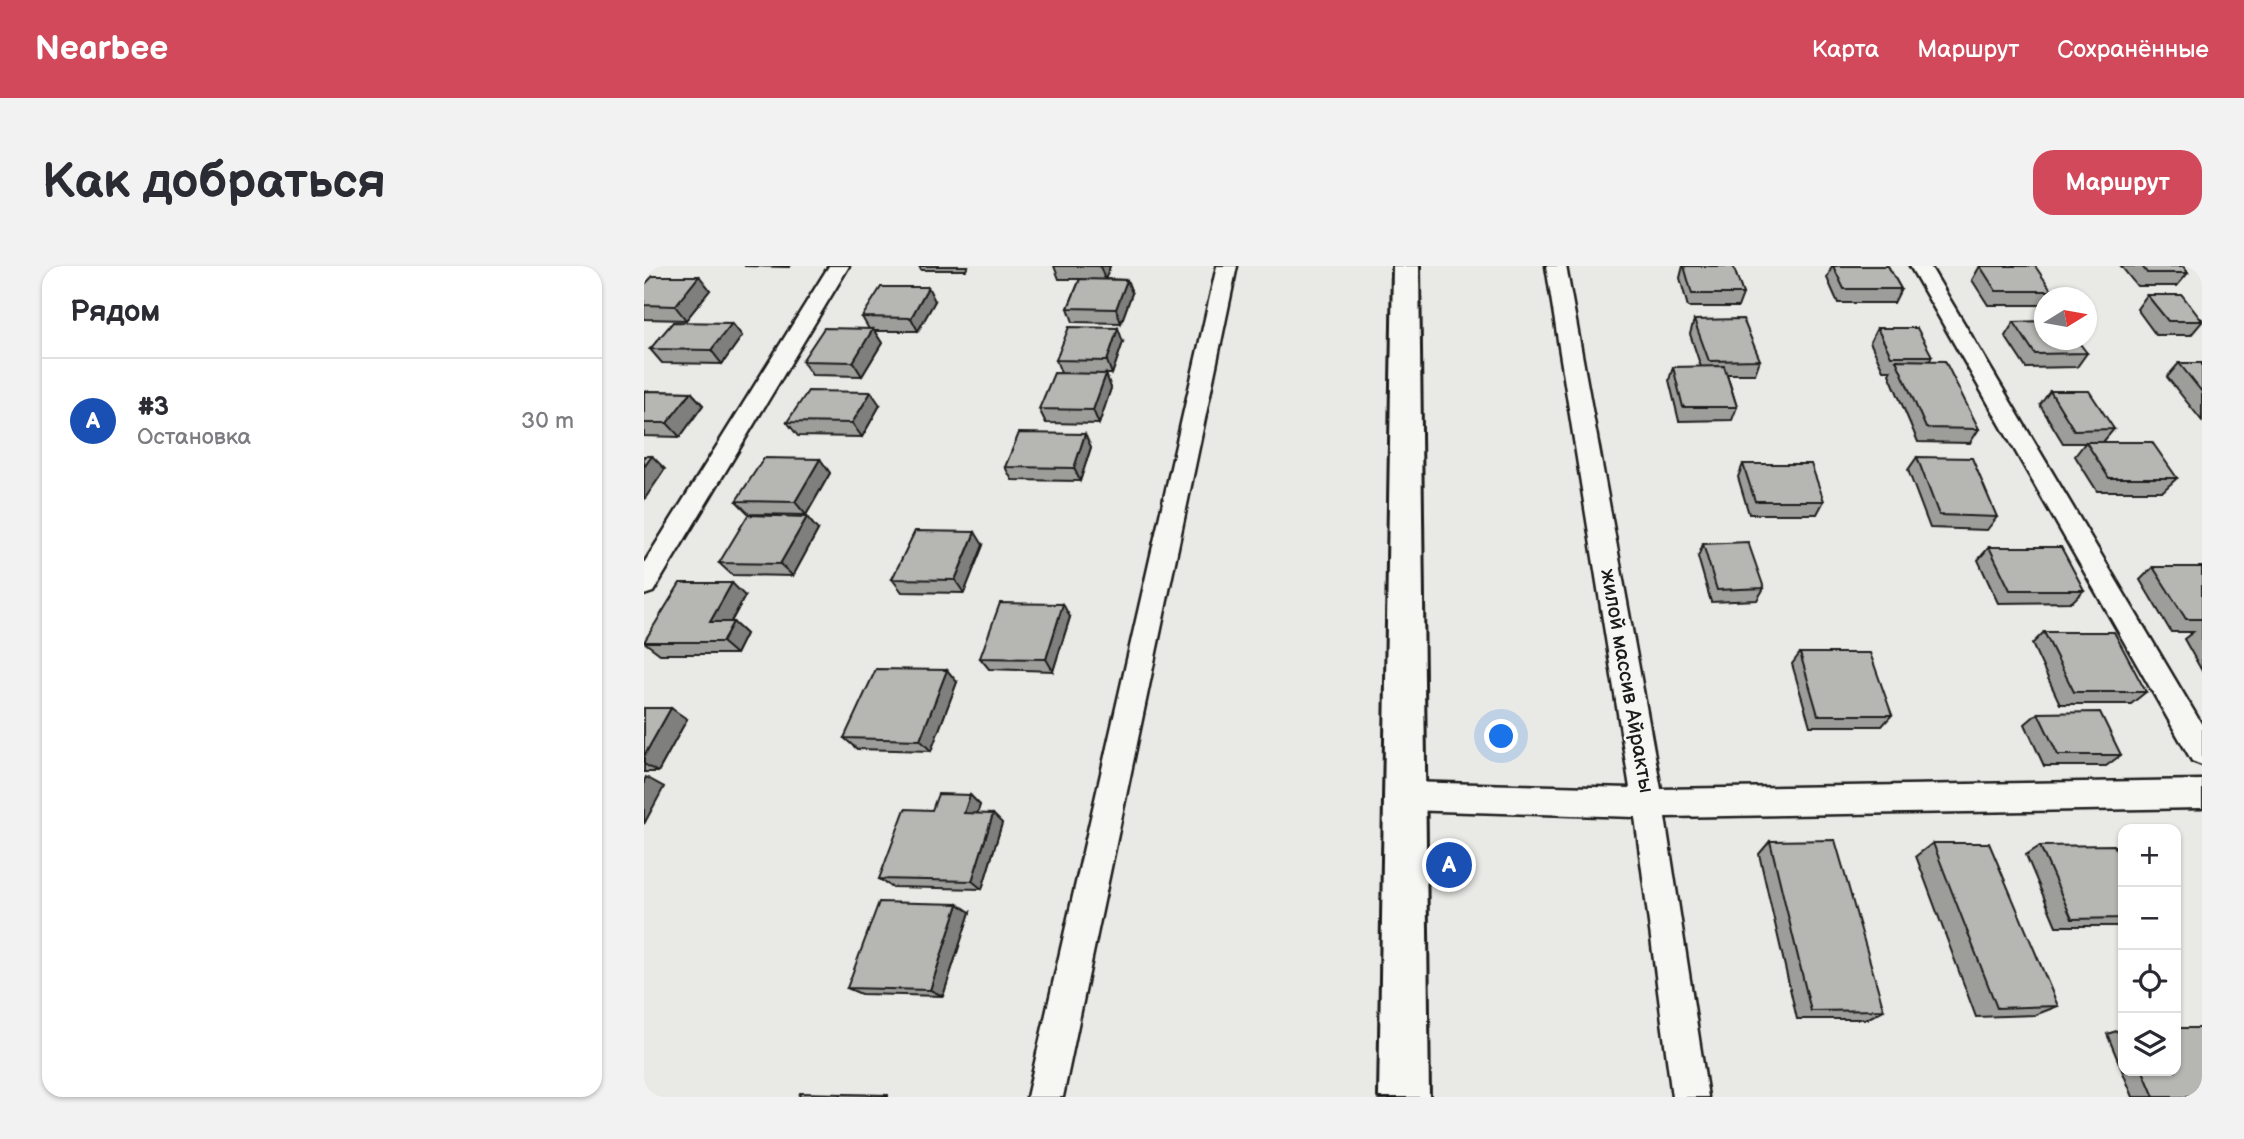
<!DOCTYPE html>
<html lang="ru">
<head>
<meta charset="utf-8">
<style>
	:root { --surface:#fff; --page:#f2f2f3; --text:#2b2b33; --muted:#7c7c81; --line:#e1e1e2; --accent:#d1495b }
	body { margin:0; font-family:"Balsamiq Sans",sans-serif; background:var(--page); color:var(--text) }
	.controls { position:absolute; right:21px; bottom:21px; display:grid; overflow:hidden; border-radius:14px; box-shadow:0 2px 5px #0004 }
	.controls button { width:63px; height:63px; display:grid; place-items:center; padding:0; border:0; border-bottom:2px solid var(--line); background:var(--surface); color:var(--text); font:35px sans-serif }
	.compass { position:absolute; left:1390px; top:21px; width:63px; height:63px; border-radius:50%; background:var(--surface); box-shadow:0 2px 5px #0004; rotate:79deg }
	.you { position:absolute; left:858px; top:471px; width:24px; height:24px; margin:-18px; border:5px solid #fff; border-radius:50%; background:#1a73e8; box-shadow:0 0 0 10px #1a73e833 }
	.badge { display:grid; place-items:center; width:46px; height:46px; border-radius:50%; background:var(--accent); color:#fff; font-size:23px; font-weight:700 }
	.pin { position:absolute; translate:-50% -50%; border:4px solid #fff; box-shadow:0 2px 7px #0006 }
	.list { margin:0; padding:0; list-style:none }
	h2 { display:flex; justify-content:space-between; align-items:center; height:91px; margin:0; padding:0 28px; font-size:30px }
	h2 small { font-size:23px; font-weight:400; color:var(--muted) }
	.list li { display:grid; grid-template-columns:46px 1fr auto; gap:21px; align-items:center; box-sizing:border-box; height:126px; padding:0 28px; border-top:2px solid var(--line) }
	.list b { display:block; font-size:26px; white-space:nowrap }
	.list p { margin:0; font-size:23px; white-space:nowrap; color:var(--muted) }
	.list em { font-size:23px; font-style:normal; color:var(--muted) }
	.icon { flex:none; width:38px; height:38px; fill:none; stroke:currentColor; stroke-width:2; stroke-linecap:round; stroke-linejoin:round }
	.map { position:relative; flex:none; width:1558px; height:831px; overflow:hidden; border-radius:21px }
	header { display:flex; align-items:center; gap:42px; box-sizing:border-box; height:98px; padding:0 35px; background:var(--accent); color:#fff }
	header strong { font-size:33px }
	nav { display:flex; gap:38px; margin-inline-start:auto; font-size:24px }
	.intro { display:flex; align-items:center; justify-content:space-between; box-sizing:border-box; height:168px; padding:0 42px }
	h1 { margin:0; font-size:49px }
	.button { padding:18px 32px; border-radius:21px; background:var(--accent); color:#fff; font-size:24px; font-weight:700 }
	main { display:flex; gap:42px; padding:0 42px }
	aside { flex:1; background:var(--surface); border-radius:21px; box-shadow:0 2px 5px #0004 }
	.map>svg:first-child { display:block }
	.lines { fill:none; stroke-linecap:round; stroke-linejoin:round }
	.minor-casing { stroke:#1c1c1c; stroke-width:5 }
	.secondary-casing { stroke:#1c1c1c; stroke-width:6 }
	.minor { fill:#f6f6f2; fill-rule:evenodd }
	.secondary { fill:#f6f6f2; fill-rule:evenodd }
	.wall { fill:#9d9d9a; stroke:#1c1c1c; stroke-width:2 }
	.shaded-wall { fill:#7f7f7d; stroke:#1c1c1c; stroke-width:2 }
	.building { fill:#b6b6b3; stroke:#1c1c1c; stroke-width:2 }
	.labels { text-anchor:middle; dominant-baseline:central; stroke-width:5; stroke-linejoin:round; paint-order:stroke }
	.street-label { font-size:21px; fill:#1c1c1c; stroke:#f6f6f2 }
</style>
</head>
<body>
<header>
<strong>Nearbee</strong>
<nav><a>Карта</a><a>Маршрут</a><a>Сохранённые</a></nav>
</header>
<div class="intro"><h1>Как добраться</h1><a class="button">Маршрут</a></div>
<main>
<aside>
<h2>Рядом<small></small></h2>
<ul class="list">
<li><span class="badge" style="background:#1a4fb4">A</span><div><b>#3</b><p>Остановка</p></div><em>30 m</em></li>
</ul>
</aside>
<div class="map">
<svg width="1558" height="831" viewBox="0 0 1558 831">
	<rect width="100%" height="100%" fill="#e9e9e5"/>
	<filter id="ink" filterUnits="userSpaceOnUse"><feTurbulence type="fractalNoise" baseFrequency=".0143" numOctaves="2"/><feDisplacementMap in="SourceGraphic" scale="14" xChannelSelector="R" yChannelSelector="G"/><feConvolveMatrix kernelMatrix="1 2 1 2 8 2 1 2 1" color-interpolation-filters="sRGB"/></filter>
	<g filter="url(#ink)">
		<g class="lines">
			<defs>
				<path id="minor" d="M 185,0 L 205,0 L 9,326 L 0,329 L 0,297 Z
					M 573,0 L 593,0 L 419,831 L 383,831 Z
					M 902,0 L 922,0 L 1017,523 L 1558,514 L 1558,542 L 1021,551 L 1064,831 L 1028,831 L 991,551 L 762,544 L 751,540 L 747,530 L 751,520 L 762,516 L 986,522 Z
					M 1266,0 L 1286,0 L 1558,459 L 1558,499 L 1548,495 Z"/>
				<path id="secondary" d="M 749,0 L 775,0 L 785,831 L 735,831 Z"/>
			</defs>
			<!-- minor casing -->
			<use href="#minor" class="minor-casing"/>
			<!-- secondary casing -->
			<use href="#secondary" class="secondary-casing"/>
			<!-- minor -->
			<use href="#minor" class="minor"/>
			<!-- secondary -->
			<use href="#secondary" class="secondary"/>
		</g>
		<!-- wall -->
		<path class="wall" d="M 100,0 L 146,0 L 145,1 Z
			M 275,0 L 324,0 L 322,4 L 277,4 Z
			M 410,0 L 466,0 L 461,13 L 483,14 L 488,27 L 477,57 L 429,56 L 424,42 L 436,13 L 415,13 Z
			M 1039,0 L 1089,0 L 1099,28 L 1094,41 L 1044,41 L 1036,12 Z
			M 1188,0 L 1244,0 L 1257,23 L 1250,37 L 1194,37 L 1183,12 Z
			M 1336,0 L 1408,25 L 1404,32 L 1401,32 L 1401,36 L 1399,39 L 1344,39 L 1328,14 Z
			M 1477,0 L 1539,0 L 1544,7 L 1533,20 L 1493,20 Z
			M 55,10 L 66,24 L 42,54 L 0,53 L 0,19 Z
			M 1503,29 L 1558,53 L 1558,56 L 1547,69 L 1512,69 L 1493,43 Z
			M 291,35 L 274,65 L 230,65 L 238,77 L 218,110 L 168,109 L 158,95 L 225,63 L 218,51 Z
			M 1050,54 L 1116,94 L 1111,108 L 1083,108 L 1093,141 L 1088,154 L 1035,155 L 1025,114 L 1029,101 L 1057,101 L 1046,68 Z
			M 1370,56 L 1443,87 L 1433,101 L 1382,102 L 1361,70 Z
			M 88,57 L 98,70 L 78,98 L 18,97 L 6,83 Z
			M 1233,62 L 1288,90 L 1286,94 L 1335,163 L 1326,177 L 1274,176 L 1245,108 L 1247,104 L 1239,104 L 1226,76 Z
			M 479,76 L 468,108 L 462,108 L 467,122 L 455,158 L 402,157 L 395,143 L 417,107 L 412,94 Z
			M 1535,97 L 1558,97 L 1558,155 L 1523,111 Z
			M 0,125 L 47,126 L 59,139 L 36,171 L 0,170 Z
			M 1406,125 L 1470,163 L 1459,176 L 1533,212 L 1519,225 L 1453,225 L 1431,190 L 1441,177 L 1419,177 L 1396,139 Z
			M 236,139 L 218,171 L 154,170 L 143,156 Z
			M 441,168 L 447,181 L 436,215 L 368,214 L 361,201 Z
			M 1273,191 L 1353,251 L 1343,264 L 1286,262 L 1264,204 Z
			M 176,193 L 186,207 L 162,249 L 105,248 L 92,235 Z
			M 1099,198 L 1180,235 L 1173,248 L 1105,248 L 1094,211 Z
			M 174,264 L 149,310 L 88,309 L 75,297 Z
			M 1059,278 L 1120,322 L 1113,334 L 1067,336 L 1054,291 Z
			M 339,279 L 320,327 L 258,326 L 248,313 Z
			M 1345,281 L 1440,324 L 1428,336 L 1354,337 L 1334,294 Z
			M 1509,301 L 1558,301 L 1558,405 L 1540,373 L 1549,366 L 1527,366 L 1496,314 Z
			M 101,330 L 87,356 L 89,356 L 102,368 L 92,388 L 16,388 L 0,376 Z
			M 426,351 L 409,405 L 345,403 L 336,392 Z
			M 1400,366 L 1502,426 L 1487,438 L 1416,438 L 1388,378 Z
			M 1156,387 L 1248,449 L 1238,460 L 1166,460 L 1148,398 Z
			M 313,416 L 287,485 L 213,483 L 200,472 Z
			M 0,442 L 43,453 L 14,506 L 0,506 Z
			M 1394,447 L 1477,489 L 1462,500 L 1400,500 L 1381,458 Z
			M 326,529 L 336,539 L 333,547 L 358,557 L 338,623 L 248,621 L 235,613 L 288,544 Z
			M 1126,575 L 1240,744 L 1223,753 L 1153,753 L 1115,588 Z
			M 1289,577 L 1414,740 L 1391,749 L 1332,751 L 1272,590 Z
			M 1396,580 L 1479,598 L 1479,660 L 1412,660 L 1382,589 Z
			M 326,646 L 299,730 L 217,728 L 203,722 Z
			M 1479,763 L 1479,805 L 1532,805 L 1558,831 L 1489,831 L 1463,768 Z"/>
		<!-- shaded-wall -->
		<path class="shaded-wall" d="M 456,0 L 466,0 L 461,14 Z
			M 55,10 L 66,24 L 42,54 L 31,40 Z
			M 483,14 L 488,27 L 477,57 L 472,43 Z
			M 284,21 L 291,35 L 274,65 L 267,52 Z
			M 88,57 L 98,70 L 78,98 L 67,84 Z
			M 474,62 L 479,76 L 468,108 L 463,95 Z
			M 229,63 L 238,77 L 218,110 L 209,96 Z
			M 462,108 L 467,122 L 455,158 L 449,144 Z
			M 47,126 L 59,139 L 36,171 L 23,157 Z
			M 227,126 L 236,139 L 218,171 L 208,157 Z
			M 441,168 L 447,181 L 436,215 L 430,202 Z
			M 8,190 L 21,203 L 0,234 L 0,201 Z
			M 176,193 L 186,207 L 162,249 L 151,236 Z
			M 163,251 L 174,264 L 149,310 L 136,298 Z
			M 331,266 L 339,279 L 320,327 L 311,314 Z
			M 88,317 L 101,330 L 80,368 L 66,356 Z
			M 419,338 L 426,351 L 409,405 L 402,393 Z
			M 89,356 L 102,368 L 92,388 L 78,376 Z
			M 303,404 L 313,416 L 287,485 L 276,474 Z
			M 27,442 L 43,453 L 14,506 L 0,498 L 0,490 Z
			M 2,511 L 20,521 L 0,558 L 0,515 Z
			M 326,529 L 336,539 L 330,557 L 320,547 Z
			M 349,548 L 358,557 L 338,623 L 328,615 Z
			M 314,638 L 326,646 L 299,730 L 286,724 Z"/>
		<!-- building -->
		<path class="building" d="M 1040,0 L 1089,0 L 1099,28 L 1048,28 Z
			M 1189,0 L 1244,0 L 1257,23 L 1200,23 Z
			M 1336,0 L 1391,0 L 1408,25 L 1352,25 Z
			M 1498,0 L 1539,0 L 1544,7 L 1503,7 Z
			M 9,10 L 55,10 L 31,40 L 0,39 L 0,19 Z
			M 436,13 L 483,14 L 472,43 L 424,42 Z
			M 237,21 L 284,21 L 267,52 L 218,51 Z
			M 1503,29 L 1538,29 L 1558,55 L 1524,55 Z
			M 1099,53 L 1116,94 L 1065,95 L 1050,54 Z
			M 1401,55 L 1401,74 L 1433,74 L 1443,87 L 1391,88 L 1370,56 Z
			M 29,56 L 88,57 L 67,84 L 6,83 Z
			M 425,61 L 474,62 L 463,95 L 412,94 Z
			M 180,62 L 229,63 L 209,96 L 158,95 Z
			M 1233,62 L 1273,62 L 1288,90 L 1247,90 Z
			M 1252,94 L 1301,95 L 1335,163 L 1282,162 Z
			M 1535,97 L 1558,97 L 1558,126 Z
			M 1080,100 L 1093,141 L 1039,141 L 1029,101 Z
			M 410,107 L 462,108 L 449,144 L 395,143 Z
			M 0,125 L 47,126 L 23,157 L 0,157 Z
			M 164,125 L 227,126 L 208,157 L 143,156 Z
			M 1406,125 L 1445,125 L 1470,163 L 1430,164 Z
			M 375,167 L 441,168 L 430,202 L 361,201 Z
			M 1442,176 L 1508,176 L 1533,212 L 1465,212 Z
			M 0,190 L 8,190 L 0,201 Z
			M 1273,191 L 1328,192 L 1353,251 L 1295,249 Z
			M 120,192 L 176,193 L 151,236 L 92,235 Z
			M 1099,198 L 1167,198 L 1180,235 L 1111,235 Z
			M 104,249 L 163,251 L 136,298 L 75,297 Z
			M 271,265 L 331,266 L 311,314 L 248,313 Z
			M 1104,276 L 1120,322 L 1073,324 L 1059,278 Z
			M 1345,281 L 1417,281 L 1440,324 L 1366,324 Z
			M 1509,301 L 1558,301 L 1558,353 L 1542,353 Z
			M 36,317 L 88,317 L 66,356 L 89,356 L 78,376 L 0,376 Z
			M 356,337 L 419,338 L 402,393 L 336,392 Z
			M 1400,366 L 1470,366 L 1502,426 L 1430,426 Z
			M 1156,387 L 1226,387 L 1248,449 L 1174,449 Z
			M 232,403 L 303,404 L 276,474 L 200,472 Z
			M 0,442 L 27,442 L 0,490 Z
			M 1456,446 L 1477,489 L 1414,489 L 1394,447 Z
			M 294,528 L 326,529 L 320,547 L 349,548 L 328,615 L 235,613 L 261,543 L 288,544 Z
			M 1191,574 L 1240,744 L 1167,745 L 1126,575 Z
			M 1289,577 L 1345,577 L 1414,740 L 1353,742 Z
			M 1470,579 L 1479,598 L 1479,652 L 1428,653 L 1396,580 Z
			M 235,636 L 314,638 L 286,724 L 203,722 Z
			M 1532,762 L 1558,762 L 1558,831 L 1510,831 L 1499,805 L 1532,805 Z
			M 156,827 L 244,829 L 244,831 L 155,831 Z"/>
	</g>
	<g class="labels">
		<!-- street labels -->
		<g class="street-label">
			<text transform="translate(983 415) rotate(80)">жилой массив Айракты</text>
		</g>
	</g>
</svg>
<div class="controls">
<button>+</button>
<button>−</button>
<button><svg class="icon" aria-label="locate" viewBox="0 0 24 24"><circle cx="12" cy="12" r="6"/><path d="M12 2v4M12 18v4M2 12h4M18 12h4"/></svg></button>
<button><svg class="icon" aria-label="layers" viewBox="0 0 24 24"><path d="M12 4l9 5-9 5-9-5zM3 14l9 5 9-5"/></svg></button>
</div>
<svg class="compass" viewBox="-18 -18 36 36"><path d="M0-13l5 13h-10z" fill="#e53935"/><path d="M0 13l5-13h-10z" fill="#7c7c81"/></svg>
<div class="you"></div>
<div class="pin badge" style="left:805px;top:599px;background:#1a4fb4">A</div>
</div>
</main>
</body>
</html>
